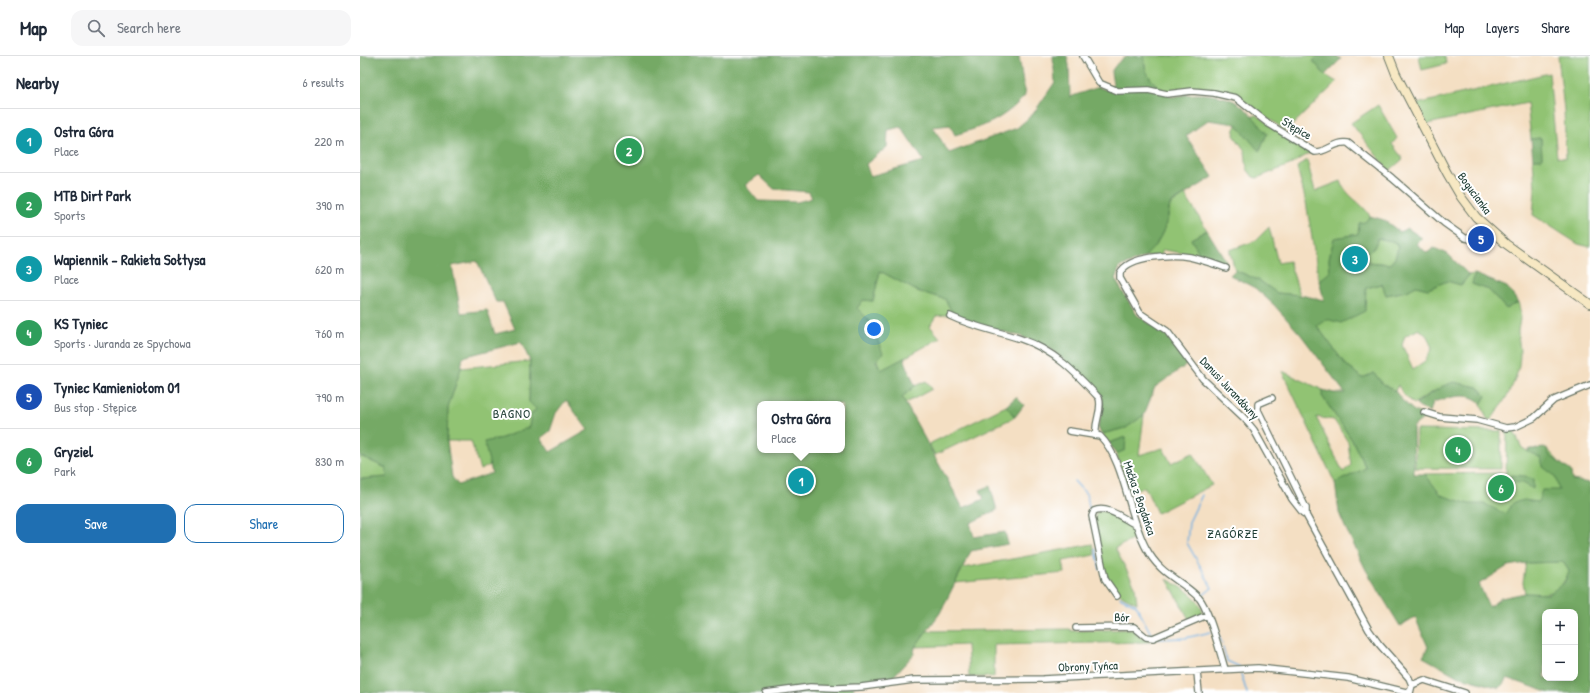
<!DOCTYPE html>
<html lang="en">
<head>
<meta charset="utf-8">
<style>
	:root { --surface:#fff; --page:#f6f6f7; --text:#1f2937; --muted:#747a83; --line:#e0e1e3; --accent:#1f6fb2 }
	body { margin:0; font-family:"Patrick Hand",sans-serif; background:var(--page); color:var(--text) }
	.controls { position:absolute; right:12px; bottom:12px; display:grid; overflow:hidden; border-radius:8px; box-shadow:0 2px 10px #0003 }
	.controls button { width:36px; height:36px; display:grid; place-items:center; padding:0; border:0; border-bottom:1px solid var(--line); background:var(--surface); color:var(--text); font:20px sans-serif }
	.you { position:absolute; left:514px; top:273px; width:14px; height:14px; margin:-10px; border:3px solid #fff; border-radius:50%; background:#1a73e8; box-shadow:0 0 0 6px #1a73e833 }
	.badge { display:grid; place-items:center; width:26px; height:26px; border-radius:50%; background:var(--accent); color:#fff; font-size:13px; font-weight:700 }
	.pin { position:absolute; translate:-50% -50%; border:2px solid #fff; box-shadow:0 1px 4px #0006 }
	.popup { position:absolute; left:397px; top:345px; width:88px; height:52px; box-sizing:border-box; display:grid; place-content:center; border-radius:8px; background:var(--surface); filter:drop-shadow(0 1px 3px #0005); font-size:13px; white-space:nowrap; color:var(--muted) }
	.popup b { font-size:15px; color:var(--text) }
	.popup::after { content:''; position:absolute; left:50%; top:100%; margin-left:-8px; border:8px solid transparent; border-top-color:var(--surface) }
	.list { margin:0; padding:0; list-style:none }
	h2 { display:flex; justify-content:space-between; align-items:center; height:52px; margin:0; padding:0 16px; font-size:17px }
	h2 small { font-size:13px; font-weight:400; color:var(--muted) }
	.list li { display:grid; grid-template-columns:26px 1fr auto; gap:12px; align-items:center; box-sizing:border-box; height:64px; padding:0 16px; border-top:1px solid var(--line) }
	.list b { display:block; font-size:15px; white-space:nowrap }
	.list p { margin:0; font-size:13px; white-space:nowrap; color:var(--muted) }
	.list em { font-size:13px; font-style:normal; color:var(--muted) }
	.actions { display:flex; gap:8px; padding:12px 16px }
	.actions a { flex:1; padding:9px 0; border:1px solid var(--accent); border-radius:12px; text-align:center; font-size:14px; color:var(--accent) }
	.actions .main { background:var(--accent); color:#fff }
	.icon { flex:none; width:22px; height:22px; fill:none; stroke:currentColor; stroke-width:2; stroke-linecap:round; stroke-linejoin:round }
	.map { position:relative; flex:none; width:1230px; height:637px; overflow:hidden }
	header { display:flex; align-items:center; gap:24px; box-sizing:border-box; height:56px; padding:0 20px; background:var(--surface); border-bottom:1px solid var(--line) }
	header strong { font-size:19px }
	nav { display:flex; gap:22px; margin-inline-start:auto; font-size:14px }
	.search { width:280px; height:36px; background:var(--page); display:flex; align-items:center; gap:10px; box-sizing:border-box; padding:0 14px; border-radius:12px; color:var(--muted); font-size:15px }
	main { display:flex }
	aside { flex:1; background:var(--surface) }
	.map>svg:first-child { display:block }
	.green { fill:#91c373; stroke:#588054; fill-rule:evenodd }
	.forest { fill:#74a965; stroke:#4a734c; fill-rule:evenodd }
	.lines { fill:none; stroke-linecap:round; stroke-linejoin:round }
	.stream { stroke:#6cafe1; stroke-width:1.5 }
	.street-casing { stroke:#6a7666; stroke-width:8 }
	.secondary-casing { stroke:#6a7666; stroke-width:10 }
	.street { stroke:#fff; stroke-width:5.5 }
	.secondary { stroke:#f7e8c3; stroke-width:8 }
	.labels { text-anchor:middle; dominant-baseline:central; stroke-width:4; stroke-linejoin:round; paint-order:stroke }
	.street-label { font-size:12px; fill:#1f3d34; stroke:#fff }
	.neighbourhood-label { font-size:13px; letter-spacing:1px; fill:#1f3d34; stroke:#fff }
</style>
</head>
<body>
<header>
<strong>Map</strong>
<div class="search"><svg class="icon" aria-label="search" viewBox="0 0 24 24"><circle cx="10" cy="10" r="6"/><path d="M15 15l6 6"/></svg>Search here</div>
<nav><a>Map</a><a>Layers</a><a>Share</a></nav>
</header>
<main>
<aside>
<h2>Nearby<small>6 results</small></h2>
<ul class="list">
<li><span class="badge" style="background:#0f9aa8">1</span><div><b>Ostra Góra</b><p>Place</p></div><em>220 m</em></li>
<li><span class="badge" style="background:#2e9e5b">2</span><div><b>MTB Dirt Park</b><p>Sports</p></div><em>390 m</em></li>
<li><span class="badge" style="background:#0f9aa8">3</span><div><b>Wapiennik - Rakieta Sołtysa</b><p>Place</p></div><em>620 m</em></li>
<li><span class="badge" style="background:#2e9e5b">4</span><div><b>KS Tyniec</b><p>Sports · Juranda ze Spychowa</p></div><em>760 m</em></li>
<li><span class="badge" style="background:#1a4fb4">5</span><div><b>Tyniec Kamieniołom 01</b><p>Bus stop · Stępice</p></div><em>790 m</em></li>
<li><span class="badge" style="background:#2e9e5b">6</span><div><b>Gryziel</b><p>Park</p></div><em>830 m</em></li>
</ul>
<div class="actions"><a class="main">Save</a><a>Share</a></div>
</aside>
<div class="map">
<svg width="1230" height="637" viewBox="0 0 1230 637">
	<rect width="100%" height="100%" fill="#fff"/>
	<filter id="ink" filterUnits="userSpaceOnUse"><feTurbulence type="fractalNoise" baseFrequency=".025" numOctaves="2"/><feDisplacementMap in="SourceGraphic" scale="8" xChannelSelector="R" yChannelSelector="G"/><feConvolveMatrix kernelMatrix="1 2 1 2 8 2 1 2 1" color-interpolation-filters="sRGB"/></filter>
	<filter id="wash" filterUnits="userSpaceOnUse"><feTurbulence type="fractalNoise" baseFrequency=".012" numOctaves="4" result="noise"/><feDisplacementMap in="SourceGraphic" scale="16" xChannelSelector="R" yChannelSelector="G"/><feGaussianBlur stdDeviation="0.9" result="paint"/><feColorMatrix in="noise" values="0 0 0 0 0 0 0 0 0 0 0 0 0 0 0 0 0 1.4 0 .05"/><feComposite in="paint" operator="in"/></filter>
	<g filter="url(#wash)">
		<rect width="100%" height="100%" fill="#f4dfc3"/>
		<!-- green -->
		<path class="green" d="M 784,0 L 958,0 L 954,5 L 965,19 L 977,26 L 926,75 L 883,44 L 852,34 L 831,32 L 807,37 C 792,26 784,20 784,0 Z
			M 1059,0 L 1085,0 L 1086,8 L 1062,14 Z
			M 1198,0 L 1230,0 L 1230,191 L 1218,188 L 1173,159 L 1175,133 L 1173,103 L 1182,102 L 1181,82 L 1171,83 L 1167,47 L 1067,68 L 1057,48 L 1189,17 L 1197,101 L 1206,102 L 1204,54 Z
			M 1018,49 L 1037,82 L 1032,88 L 1043,103 L 1029,115 L 991,67 Z
			M 897,59 L 948,94 L 950,97 L 932,108 L 897,122 L 893,121 L 887,113 L 885,95 L 874,79 L 876,68 L 900,94 L 907,78 L 891,60 Z
			M 947,104 L 955,135 L 981,125 C 985,140 1003,147 1010,160 L 998,178 L 974,183 L 969,203 L 970,216 L 959,225 L 946,146 L 937,111 Z
			M 825,139 L 847,174 L 831,183 L 841,200 L 803,194 L 801,199 L 783,201 C 801,181 807,176 810,149 Z
			M 909,171 L 918,207 L 929,205 L 940,239 L 917,237 L 900,225 L 875,214 L 870,196 L 870,194 L 895,185 Z
			M 1018,182 L 1035,186 L 1038,192 L 1035,202 L 1030,208 L 1008,206 L 1006,198 L 1014,192 Z
			M 520,215 L 557,235 L 585,243 L 593,258 L 576,260 L 570,270 L 580,282 L 521,315 L 497,252 L 503,244 L 513,245 Z
			M 1115,218 L 1112,228 L 1129,234 L 1146,252 L 1158,246 C 1162,259 1160,262 1158,275 C 1158,282 1160,290 1160,297 C 1160,323 1146,343 1131,364 L 1127,363 L 1121,348 L 1126,340 L 1083,330 L 1053,348 L 1043,338 L 1038,329 L 1035,335 L 1022,327 L 1014,317 L 1002,322 L 985,308 L 957,270 L 1006,232 L 1022,228 L 1026,239 L 1047,235 L 1056,230 L 1068,233 L 1087,225 L 1101,229 L 1109,219 ZM 1059,273 L 1067,280 L 1072,292 L 1065,305 L 1053,313 L 1042,289 L 1045,280 Z
			M 170,305 L 169,345 L 176,353 L 171,359 L 169,371 L 142,382 L 125,386 L 130,409 L 120,414 L 111,385 L 87,385 L 88,352 L 101,312 Z
			M 922,315 L 963,334 L 962,340 L 992,384 L 1006,412 L 975,427 ZM 956,361 L 974,364 L 988,386 L 991,409 L 983,416 Z
			M 566,325 L 572,333 L 546,347 L 542,341 L 555,330 Z
			M 646,350 L 655,361 L 575,399 L 569,388 Z
			M 784,359 L 779,399 L 803,392 L 811,407 L 833,397 L 852,429 L 797,457 L 785,431 L 769,435 L 756,398 L 765,394 L 766,381 L 749,387 L 741,378 L 766,372 Z
			M 1056,374 L 1141,375 L 1141,413 L 1055,412 Z
			M 1153,374 L 1162,392 L 1173,398 L 1188,394 L 1203,410 L 1209,447 L 1146,458 L 1083,466 L 1072,428 L 1065,418 L 1146,417 L 1147,376 Z
			M 0,400 L 26,412 L 27,421 L 0,423 Z
			M 739,455 C 753,455 774,468 779,481 L 755,492 L 775,530 L 777,547 C 768,543 760,539 753,532 C 742,520 737,478 735,461 L 736,457 Z
			M 733,488 L 735,499 L 703,505 L 705,517 L 595,527 L 603,512 Z
			M 1203,506 L 1209,515 C 1199,540 1189,538 1165,537 L 1163,526 L 1166,507 Z
			M 807,523 C 821,531 840,540 843,557 L 839,561 L 830,565 Z
			M 710,573 L 711,575 L 772,573 L 781,582 L 791,585 L 790,586 L 634,589 L 634,621 L 609,621 L 607,589 L 555,591 L 566,575 Z"/>
		<!-- forest -->
		<path class="forest" d="M 0,0 L 659,0 L 665,40 C 641,65 627,69 595,79 L 590,69 L 573,71 L 589,97 L 657,72 L 673,58 L 695,26 L 693,0 L 707,0 L 709,9 L 710,41 L 738,31 L 747,34 L 753,29 L 751,16 C 761,0 766,0 784,0 C 784,22 796,29 812,41 C 832,37 855,36 874,45 C 887,51 898,67 907,78 L 899,95 L 876,68 L 848,64 L 826,80 L 853,121 L 810,148 C 807,169 801,187 784,201 C 778,205 767,208 760,211 L 755,223 L 777,259 L 789,267 L 807,275 L 828,308 L 795,331 L 784,359 L 766,372 L 741,378 L 738,371 L 743,348 L 742,341 L 723,320 L 688,291 L 660,280 L 625,271 L 593,258 L 585,243 L 557,235 L 520,215 L 513,245 L 503,244 L 497,252 L 509,264 L 523,297 L 516,305 L 521,314 L 544,302 L 555,330 L 542,341 L 603,452 L 624,443 L 620,434 L 630,430 L 637,454 L 610,467 L 614,481 L 645,476 L 648,488 L 611,495 L 580,557 L 555,591 L 554,598 L 531,623 L 496,626 L 493,632 L 497,637 L 0,637 L 0,423 L 27,421 L 26,412 L 0,400 ZM 541,71 L 564,105 L 510,120 L 506,108 L 527,91 L 528,74 ZM 399,119 L 414,133 L 449,136 L 452,142 L 437,146 L 398,145 L 385,129 ZM 117,205 L 136,246 L 143,246 L 155,273 L 135,278 L 127,254 L 101,257 L 92,210 ZM 161,286 L 170,305 L 169,346 L 176,353 L 171,359 L 169,371 L 142,382 L 124,386 L 132,417 L 98,429 L 92,421 L 87,385 L 88,352 L 101,312 L 103,301 ZM 206,344 L 228,374 L 190,396 L 181,382 L 190,375 L 196,357 ZM 400,348 L 482,348 L 482,394 L 400,394 Z
			M 958,0 L 976,0 L 981,3 L 965,19 L 953,5 Z
			M 1181,82 L 1182,103 L 1173,103 L 1171,83 Z
			M 1010,160 L 1024,164 L 1040,176 L 1047,172 L 1062,182 L 1057,188 L 1067,197 L 1074,192 L 1088,198 L 1109,219 L 1101,229 L 1087,225 L 1068,233 L 1056,230 L 1047,235 L 1026,239 L 1022,228 L 1006,232 L 1005,255 L 981,267 L 966,263 L 957,270 L 985,308 L 1002,322 L 1014,317 L 1022,327 L 1035,335 L 1042,344 L 1053,354 L 1064,360 L 1064,362 L 1053,371 L 1054,418 L 1065,418 L 1081,439 L 1109,448 L 1125,448 L 1145,458 L 1153,447 L 1164,444 L 1178,446 L 1182,434 L 1199,434 L 1195,420 L 1183,411 L 1181,402 L 1167,395 L 1171,393 L 1187,392 L 1189,399 L 1211,415 L 1212,424 L 1230,427 L 1230,637 L 1190,637 L 1147,622 L 1140,632 L 1097,620 L 1063,601 L 1068,591 L 1055,561 L 1040,570 L 1006,514 L 985,471 L 979,457 L 975,427 L 1006,412 L 992,384 L 962,340 L 963,334 L 974,337 L 985,337 L 941,279 L 914,249 L 895,232 L 870,219 L 875,214 L 900,225 L 917,237 L 940,239 L 964,244 L 959,225 L 970,216 L 969,203 L 974,182 L 998,178 L 999,167 L 1005,166 ZM 1018,182 L 1035,186 L 1038,192 L 1035,202 L 1030,208 L 1008,206 L 1006,198 L 1014,192 ZM 1203,506 L 1209,515 L 1204,527 L 1189,538 L 1165,537 L 1141,542 L 1129,551 L 1119,528 L 1148,510 L 1166,507 ZM 1185,556 L 1215,556 L 1215,622 L 1185,622 Z
			M 847,174 L 866,205 L 863,207 L 841,200 L 831,183 Z
			M 1115,218 L 1147,231 L 1158,246 L 1146,253 L 1129,234 L 1112,228 Z
			M 1094,326 L 1118,331 L 1126,340 L 1121,348 C 1110,334 1088,342 1073,346 L 1070,356 L 1060,352 L 1055,348 L 1083,330 Z
			M 656,341 L 664,349 L 655,361 L 646,350 Z
			M 766,381 L 765,394 L 756,398 L 749,387 Z
			M 1151,419 L 1164,420 L 1173,423 L 1173,433 L 1163,427 L 1149,426 Z"/>
		<g class="lines">
			<!-- stream -->
			<path class="stream" d="M 714,425 L 727,439 L 730,458
				M 842,439 L 829,466 L 827,487 L 843,515
				M 736,493 L 740,513
				M 844,517 L 852,532 L 842,540 L 844,546
				M 760,541 L 776,549 L 792,580
				M 852,562 L 862,588
				M 798,583 L 825,582 L 851,576
				M 863,592 L 867,605 L 880,611
				M 881,618 L 887,637"/>
		</g>
	</g>
	<g filter="url(#ink)">
		<g class="lines">
			<defs>
				<path id="street" d="M 723,0 L 739,27 L 758,35 L 788,34 L 807,38 L 832,35 L 854,37 L 876,42 L 909,68 L 955,96 C 968,96 975,85 988,87 L 1032,122 L 1084,167 L 1105,182 L 1111,183 L 1127,172
					M 866,212 C 854,208 843,204 830,201 C 813,198 769,199 760,217 L 760,222 L 780,257 L 807,275 L 843,323 L 884,362 L 894,374 L 932,443 L 943,457 L 946,459 L 1009,574 L 1019,588 L 1049,622 L 1052,629 L 1050,637
					M 590,260 C 613,271 637,275 661,283 C 694,294 716,317 739,342 C 743,355 734,364 736,379
					M 912,342 L 898,348 L 898,354 L 946,452 L 946,459
					M 1064,356 L 1080,361 L 1117,364 L 1146,372 L 1155,371 L 1174,362 L 1194,344 L 1230,329
					M 709,375 L 740,380 C 765,405 768,459 786,492 C 801,520 819,522 839,542 C 849,553 860,597 865,613
					M 757,540 L 745,523 L 732,460 L 734,455 C 747,449 764,463 776,469
					M 716,572 L 774,571 L 786,581 L 793,582 L 847,559
					M 837,616 L 839,637
					M 1052,629 L 1064,624 L 1105,637
					M 406,637 L 450,631 L 476,632 L 501,631 L 554,624 L 683,623 L 898,612 L 988,622 L 1050,637"/>
				<path id="secondary" d="M 1029,0 L 1036,18 L 1087,117 L 1101,141 L 1116,161 L 1146,188 L 1230,248"/>
			</defs>
			<!-- street casing -->
			<use href="#street" class="street-casing"/>
			<!-- secondary casing -->
			<use href="#secondary" class="secondary-casing"/>
			<!-- street -->
			<use href="#street" class="street"/>
			<!-- secondary -->
			<use href="#secondary" class="secondary"/>
		</g>
	</g>
	<g class="labels">
		<!-- street labels -->
		<g class="street-label">
			<text transform="translate(937 72) rotate(31)">Stępice</text>
			<text transform="translate(1115 137) rotate(54)">Bogucianka</text>
			<text transform="translate(870 332) rotate(47)">Danusi Jurandówny</text>
			<text transform="translate(780 442) rotate(71)">Maćka z Bogdańca</text>
			<text transform="translate(762 561) rotate(1)">Bór</text>
			<text transform="translate(728 610) rotate(-2)">Obrony Tyńca</text>
		</g>
		<!-- neighbourhood labels -->
		<g class="neighbourhood-label">
			<text x="152" y="357">BAGNO</text>
			<text x="873" y="477">ZAGÓRZE</text>
		</g>
	</g>
</svg>
<div class="controls">
<button>+</button>
<button>−</button>
</div>
<div class="you"></div>
<div class="pin badge" style="left:441px;top:425px;background:#0f9aa8">1</div>
<div class="popup"><b>Ostra Góra</b>Place</div>
<div class="pin badge" style="left:269px;top:95px;background:#2e9e5b">2</div>
<div class="pin badge" style="left:995px;top:203px;background:#0f9aa8">3</div>
<div class="pin badge" style="left:1098px;top:394px;background:#2e9e5b">4</div>
<div class="pin badge" style="left:1121px;top:183px;background:#1a4fb4">5</div>
<div class="pin badge" style="left:1141px;top:432px;background:#2e9e5b">6</div>
</div>
</main>
</body>
</html>
